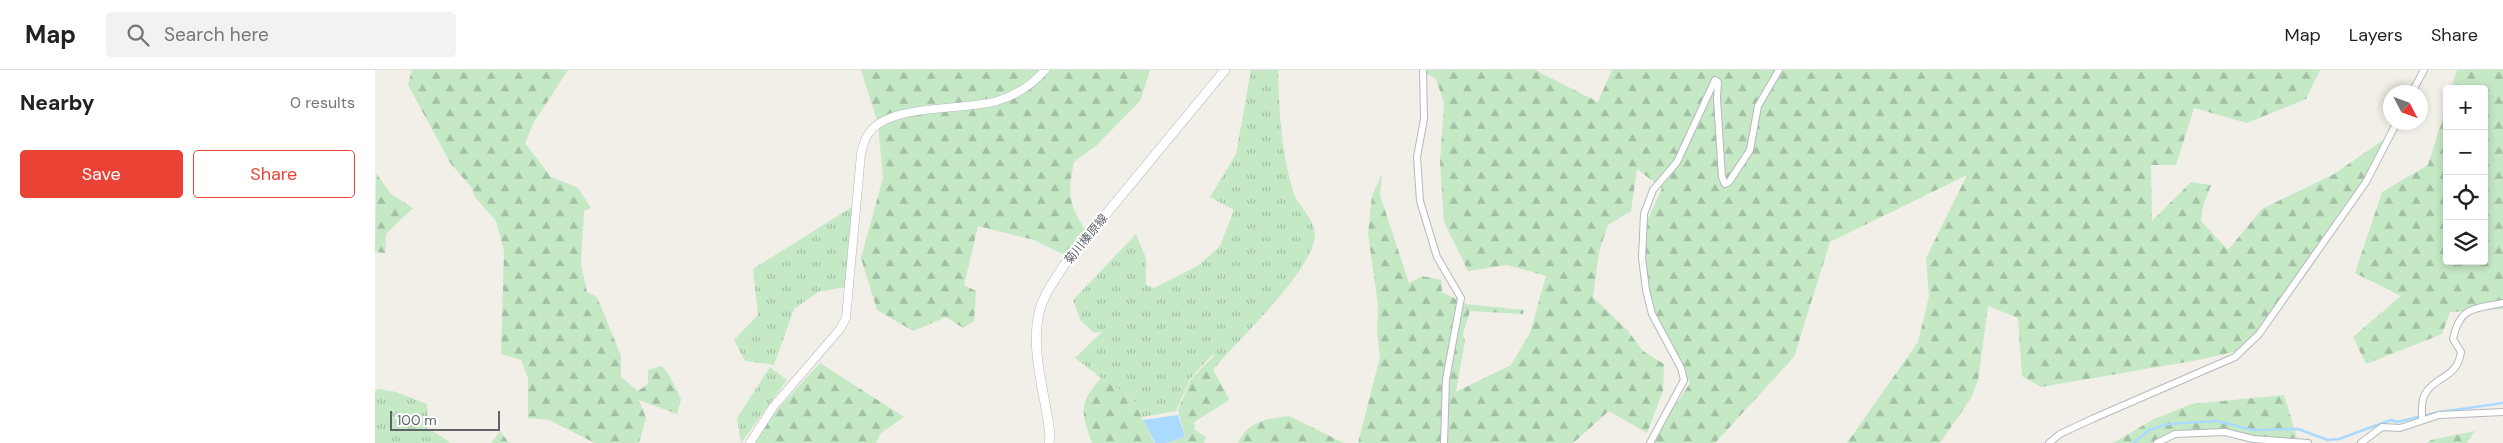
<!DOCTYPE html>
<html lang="en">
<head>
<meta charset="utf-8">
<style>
	:root { --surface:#fff; --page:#f2f2f2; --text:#222; --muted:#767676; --line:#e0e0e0; --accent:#ea4335 }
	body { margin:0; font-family:"DM Sans","Noto Sans JP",sans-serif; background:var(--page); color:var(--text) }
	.controls { position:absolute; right:15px; top:15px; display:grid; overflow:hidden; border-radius:5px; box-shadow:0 2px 8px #0003 }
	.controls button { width:45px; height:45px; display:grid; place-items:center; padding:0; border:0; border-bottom:1px solid var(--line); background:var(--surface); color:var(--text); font:25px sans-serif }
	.compass { position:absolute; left:2008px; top:15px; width:45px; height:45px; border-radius:50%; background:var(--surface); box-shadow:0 2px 8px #0003; rotate:131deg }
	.scale { position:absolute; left:15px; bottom:12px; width:110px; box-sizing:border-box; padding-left:5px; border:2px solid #5f6368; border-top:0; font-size:14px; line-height:18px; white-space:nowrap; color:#5f6368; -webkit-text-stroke:4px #fff; paint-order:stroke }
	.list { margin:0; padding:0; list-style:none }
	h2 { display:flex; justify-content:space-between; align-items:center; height:65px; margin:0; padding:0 20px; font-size:21px }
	h2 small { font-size:16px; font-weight:400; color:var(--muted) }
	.actions { display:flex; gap:10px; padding:15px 20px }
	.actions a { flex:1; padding:11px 0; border:1px solid var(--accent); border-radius:5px; text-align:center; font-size:18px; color:var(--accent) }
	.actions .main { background:var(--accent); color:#fff }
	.icon { flex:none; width:28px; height:28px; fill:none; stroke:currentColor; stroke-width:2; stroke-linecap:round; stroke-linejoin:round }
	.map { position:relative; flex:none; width:2128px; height:373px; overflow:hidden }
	header { display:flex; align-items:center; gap:30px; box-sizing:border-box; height:70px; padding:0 25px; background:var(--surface); border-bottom:1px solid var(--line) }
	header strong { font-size:24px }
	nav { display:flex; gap:28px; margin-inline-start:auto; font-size:18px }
	.search { width:350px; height:45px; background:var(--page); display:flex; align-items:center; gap:12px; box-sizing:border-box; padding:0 18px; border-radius:5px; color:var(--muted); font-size:19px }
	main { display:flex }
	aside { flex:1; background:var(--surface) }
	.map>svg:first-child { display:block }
	.grass { fill:url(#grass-tufts) }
	.forest { fill:url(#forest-firs) }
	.water { fill:#aadaff }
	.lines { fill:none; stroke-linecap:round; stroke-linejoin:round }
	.stream { stroke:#aadaff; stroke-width:2.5 }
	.minor-casing { stroke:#b5b8bc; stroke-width:8 }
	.tertiary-casing { stroke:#b5b8bc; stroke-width:9 }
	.secondary-casing { stroke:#b6babf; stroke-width:10 }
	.minor { stroke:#fff; stroke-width:6 }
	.tertiary { stroke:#fff; stroke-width:8 }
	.secondary { stroke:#fff; stroke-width:9 }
	.labels { text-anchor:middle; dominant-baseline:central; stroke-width:4; stroke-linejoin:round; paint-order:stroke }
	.street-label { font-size:12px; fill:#5f6368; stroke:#fff }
</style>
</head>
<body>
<header>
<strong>Map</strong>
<div class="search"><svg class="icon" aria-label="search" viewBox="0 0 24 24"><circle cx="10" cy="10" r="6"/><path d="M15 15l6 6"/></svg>Search here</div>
<nav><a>Map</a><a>Layers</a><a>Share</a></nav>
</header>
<main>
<aside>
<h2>Nearby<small>0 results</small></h2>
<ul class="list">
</ul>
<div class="actions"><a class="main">Save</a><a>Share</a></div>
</aside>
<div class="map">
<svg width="2128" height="373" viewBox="0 0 2128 373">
	<defs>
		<pattern id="grass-tufts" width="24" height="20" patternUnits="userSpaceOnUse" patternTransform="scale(1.25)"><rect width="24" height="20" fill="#c5e8c5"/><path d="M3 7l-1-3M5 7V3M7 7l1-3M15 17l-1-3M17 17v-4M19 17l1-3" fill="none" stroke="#a3c0a4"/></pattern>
		<pattern id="forest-firs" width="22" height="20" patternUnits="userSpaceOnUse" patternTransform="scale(1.25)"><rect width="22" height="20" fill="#c5e8c5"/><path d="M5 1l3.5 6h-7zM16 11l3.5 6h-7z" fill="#a3c0a4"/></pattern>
	</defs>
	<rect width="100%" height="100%" fill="#f1efe8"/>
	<!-- grass -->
	<path class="grass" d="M 876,0 L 903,0 C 904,41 906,81 918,121 C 923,138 945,152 939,172 C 929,208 869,264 843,294 L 838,284 L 815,309 L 801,341 L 767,347 L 757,327 L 726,308 L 700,288 L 728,261 L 719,263 L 706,251 L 698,230 L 761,164 L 771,188 L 771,215 L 779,218 L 824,195 L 845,176 L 859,140 L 835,127 L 861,84 Z
		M 477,137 L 470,217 L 443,222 L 419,239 L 399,295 L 370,291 L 359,270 L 383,245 L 378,199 Z
		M 395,297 L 412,310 L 366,373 L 362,348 Z
		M 3,319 L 21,322 L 52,334 L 53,358 L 76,373 L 0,373 L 0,321 Z"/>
	<!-- forest -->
	<path class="forest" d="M 37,0 L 193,0 L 159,52 L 150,73 L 176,107 L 203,118 L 216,138 L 209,141 L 206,194 L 212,222 L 222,227 L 246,286 L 246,307 L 263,321 L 273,314 L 273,300 L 287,296 L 294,305 L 306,329 L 302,344 L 264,330 L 271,348 L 264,373 L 220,373 L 174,350 L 153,348 L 153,308 L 146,290 L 126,284 L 129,181 L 121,151 L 100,127 L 96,117 L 76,94 L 33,15 Z
		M 486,0 L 775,0 L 765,31 L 722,75 L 699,92 C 692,126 694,133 711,162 L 688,184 L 659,170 L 603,156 L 589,215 L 601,221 L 599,251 L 588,258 L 571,247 L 538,261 L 502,240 L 486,188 L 508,108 L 503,54 Z
		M 1050,0 L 1160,0 L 1223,32 L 1237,0 L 1945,0 L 1931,29 L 1872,53 L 1819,38 L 1801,95 L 1776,95 L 1777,151 L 1816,112 L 1836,115 L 1828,136 L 1826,151 L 1853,180 L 1887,139 L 1959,104 L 2017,64 L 1982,126 L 1933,202 L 1867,280 L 1823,290 L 1666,317 L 1647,306 L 1643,248 L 1613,236 L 1603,311 L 1596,328 L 1565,373 L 1472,373 L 1543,272 L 1554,226 L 1551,188 L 1592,105 L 1455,172 L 1419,287 L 1340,373 L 1275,373 L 1315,313 L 1279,247 L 1268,201 L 1270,155 L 1287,118 L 1262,99 L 1256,141 L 1233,155 L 1224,182 L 1218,227 L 1253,261 L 1268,281 L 1289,294 L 1288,321 L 1272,363 L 1234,341 L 1198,373 L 983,373 L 1005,287 L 1002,262 L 1003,235 L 993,164 L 997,126 L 1007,104 L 1005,125 L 1034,213 L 1047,206 L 1066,210 L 1067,222 L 1091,234 L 1149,240 L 1148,244 L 1095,241 L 1088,264 L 1090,271 L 1081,322 L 1136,295 L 1155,263 L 1171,206 L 1132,195 L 1093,201 L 1069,152 L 1065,91 L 1069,33 L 1061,9 L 1051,3 Z
		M 2082,0 L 2128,0 L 2128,239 L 2075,242 L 2067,264 L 1991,294 L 1978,267 L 2026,226 L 1980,203 L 2007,122 L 2053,95 L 2072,34 L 2072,191 L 2109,191 L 2109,19 L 2076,19 Z
		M 1,103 L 16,124 L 38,138 L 11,164 L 10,183 L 0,182 Z
		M 839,286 L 843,294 L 838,299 L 854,329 L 853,331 L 819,352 L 820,360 L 831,367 L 829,373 L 791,373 L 810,367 L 803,340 L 816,309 Z
		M 445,293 L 529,347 L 506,363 L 501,373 L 376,373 L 380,364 Z
		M 726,308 L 757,327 L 779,373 L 717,373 C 706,342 703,334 726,308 Z
		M 1909,325 L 1922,368 L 1887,370 L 1855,361 L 1830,359 L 1797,362 L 1782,373 L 1738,373 L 1779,349 L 1817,334 Z
		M 914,346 L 965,371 L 968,373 L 863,373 C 873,351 892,349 914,346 Z
		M 125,361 L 134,373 L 116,373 Z
		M 2100,361 L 2092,373 L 2052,373 L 2056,370 Z"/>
	<!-- water -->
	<path class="water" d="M 803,345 L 810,367 L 791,373 L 780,373 L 768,350 Z"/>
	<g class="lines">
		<!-- stream -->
		<path class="stream" d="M 2065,342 L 2128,333
			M 1758,373 L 1774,360 L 1793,354 L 1842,351 L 1877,360 L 1923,359 L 1953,370 L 1964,369 L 2016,350 L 2022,352 L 2060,343"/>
		<defs>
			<path id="minor" d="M 1048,0 L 1049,49 L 1042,87 L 1045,131 L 1062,187 L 1086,228 L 1071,309 L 1069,373
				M 2037,22 L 2049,0
				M 2047,350 C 2047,343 2046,333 2049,326 C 2059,305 2082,310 2086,282 L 2078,269 C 2085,236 2099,239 2128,233
				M 1275,373 L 1309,310 L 1306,298 L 1277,244 L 1271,220 L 1267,188 L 1269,144 L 1278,120 L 1302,92 L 1340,10 L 1343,12 L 1342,28 L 1347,107 L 1350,114 L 1354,112 L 1375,80 L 1383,36 L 1404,0
				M 1674,373 L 1685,364 L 1717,349 L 1860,287 L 1884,264 L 1991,112 L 2022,52
				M 1782,373 L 1800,364 L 1850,362 L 1878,369 L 1933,373
				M 1986,373 L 2007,357 L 2025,358 L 2064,345 L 2128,342"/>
			<path id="tertiary" d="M 375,373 L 398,337 L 465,259 L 471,248 L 486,84 C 488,77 489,69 494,63 C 515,33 590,41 622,31 C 642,25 657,15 670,0"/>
			<path id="secondary" d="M 674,373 L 675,365 C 671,326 655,282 664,243 C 668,225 680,210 689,195 L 850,0"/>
		</defs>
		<!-- minor casing -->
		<use href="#minor" class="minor-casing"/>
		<!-- tertiary casing -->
		<use href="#tertiary" class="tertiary-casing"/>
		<!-- secondary casing -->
		<use href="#secondary" class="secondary-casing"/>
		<!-- minor -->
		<use href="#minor" class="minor"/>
		<!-- tertiary -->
		<use href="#tertiary" class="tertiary"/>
		<!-- secondary -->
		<use href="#secondary" class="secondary"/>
	</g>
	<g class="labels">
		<!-- street labels -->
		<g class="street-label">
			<text transform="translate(711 169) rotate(-51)">菊川榛原線</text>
		</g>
	</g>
</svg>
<div class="controls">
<button>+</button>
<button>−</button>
<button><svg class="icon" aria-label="locate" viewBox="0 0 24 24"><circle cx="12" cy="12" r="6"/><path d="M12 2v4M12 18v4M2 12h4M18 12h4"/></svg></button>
<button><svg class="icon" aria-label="layers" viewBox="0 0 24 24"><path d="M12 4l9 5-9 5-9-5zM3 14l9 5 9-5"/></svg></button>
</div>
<svg class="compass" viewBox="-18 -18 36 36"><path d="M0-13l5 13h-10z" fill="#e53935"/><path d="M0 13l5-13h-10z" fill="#767676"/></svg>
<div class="scale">100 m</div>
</div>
</main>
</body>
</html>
